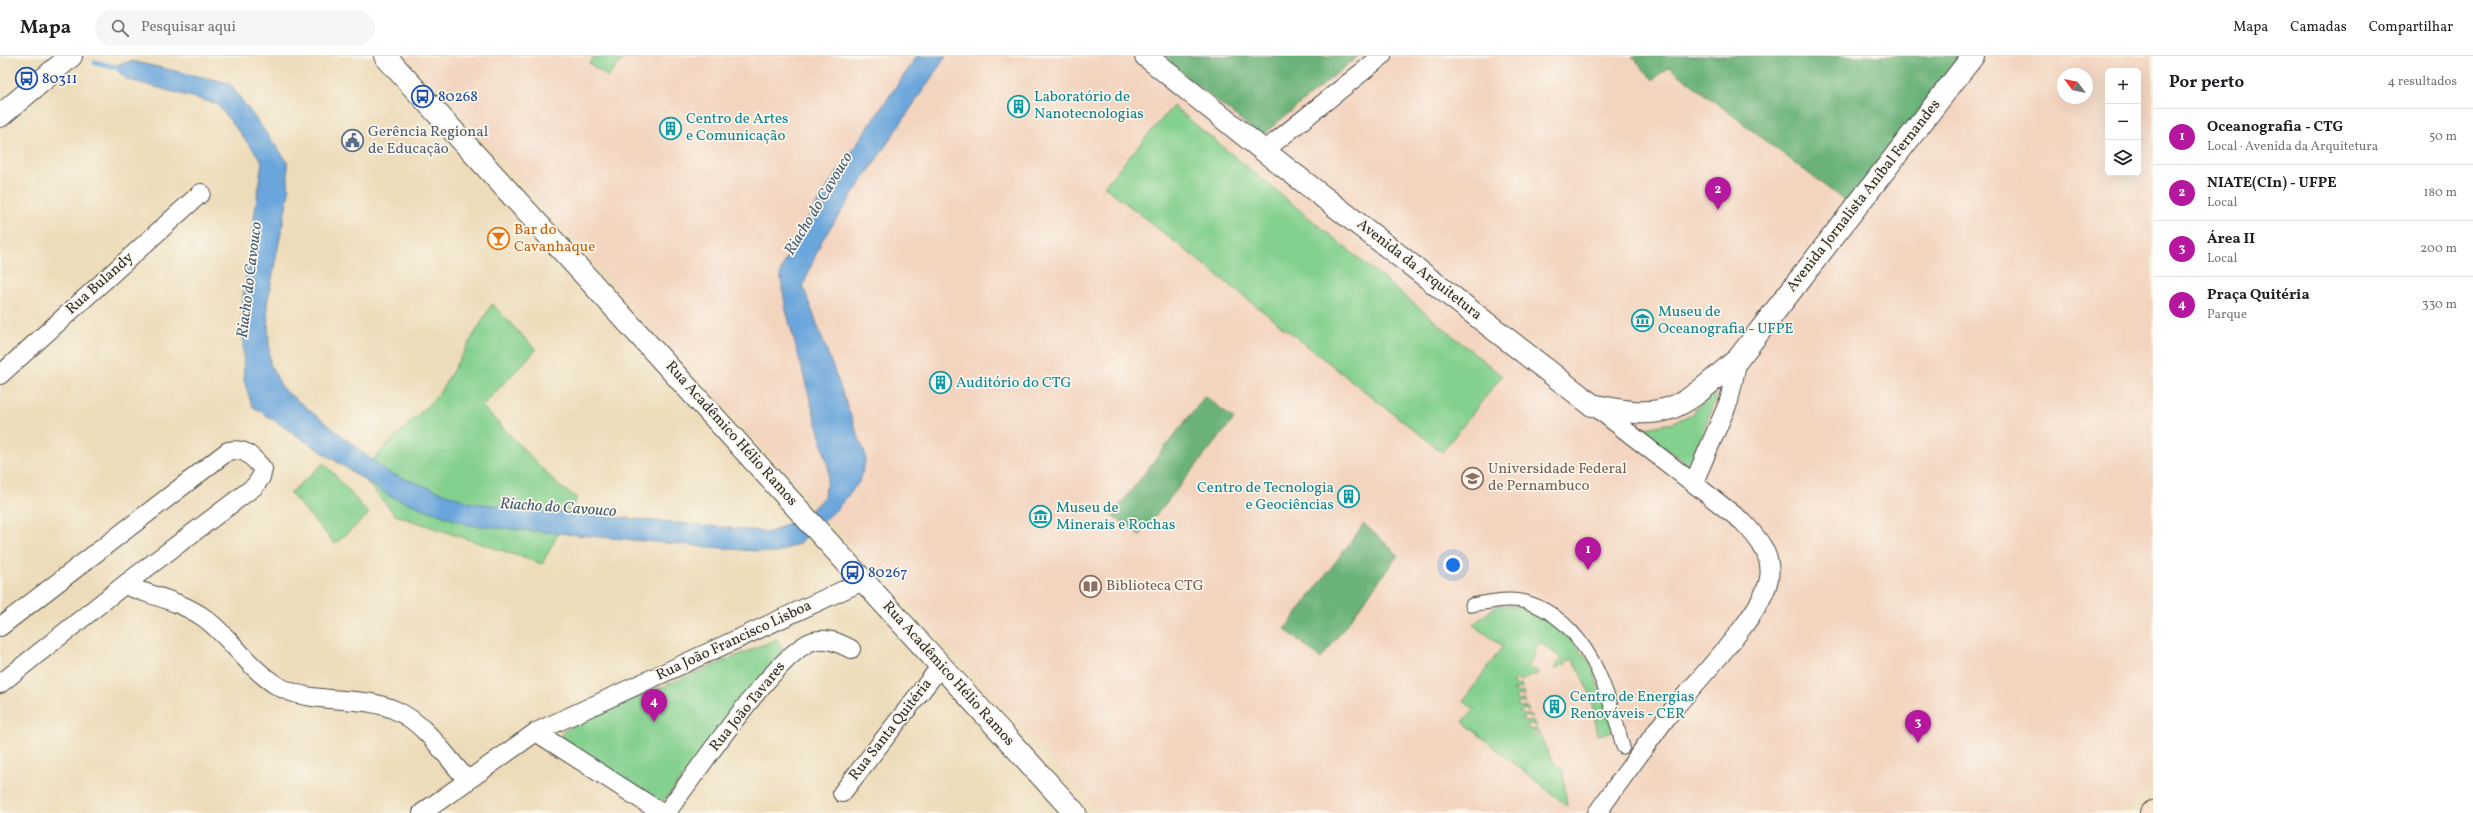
<!DOCTYPE html>
<html lang="pt">
<head>
<meta charset="utf-8">
<style>
	:root { --surface:#fff; --page:#f6f6f6; --text:#202124; --muted:#757577; --line:#e0e0e0; --accent:#b5179e }
	body { margin:0; font-family:Vollkorn,serif; background:var(--page); color:var(--text) }
	.controls { position:absolute; right:12px; top:12px; display:grid; overflow:hidden; border-radius:6px; box-shadow:0 4px 16px #0002 }
	.controls button { width:36px; height:36px; display:grid; place-items:center; padding:0; border:0; border-bottom:1px solid var(--line); background:var(--surface); color:var(--text); font:20px sans-serif }
	.compass { position:absolute; left:2057px; top:12px; width:36px; height:36px; border-radius:50%; background:var(--surface); box-shadow:0 4px 16px #0002; rotate:302deg }
	.you { position:absolute; left:1453px; top:509px; width:14px; height:14px; margin:-10px; border:3px solid #fff; border-radius:50%; background:#1a73e8; box-shadow:0 0 0 6px #1a73e833 }
	.badge { display:grid; place-items:center; width:26px; height:26px; border-radius:50%; background:var(--accent); color:#fff; font-size:13px; font-weight:700 }
	.pin { position:absolute; translate:-50% -33px; filter:drop-shadow(0 1px 2px #0008) }
	.pin::after { content:''; position:absolute; top:21px; width:14px; height:12px; background:inherit; clip-path:polygon(0 0,100% 0,50% 100%) }
	.list { margin:0; padding:0; list-style:none }
	h2 { display:flex; justify-content:space-between; align-items:center; height:52px; margin:0; padding:0 16px; font-size:17px }
	h2 small { font-size:13px; font-weight:400; color:var(--muted) }
	.list li { display:grid; grid-template-columns:26px 1fr auto; gap:12px; align-items:center; box-sizing:border-box; height:56px; padding:0 16px; border-top:1px solid var(--line) }
	.list b { display:block; font-size:15px; white-space:nowrap }
	.list p { margin:0; font-size:13px; white-space:nowrap; color:var(--muted) }
	.list em { font-size:13px; font-style:normal; color:var(--muted) }
	.icon { flex:none; width:22px; height:22px; fill:none; stroke:currentColor; stroke-width:2; stroke-linecap:round; stroke-linejoin:round }
	.map { position:relative; flex:none; width:2153px; height:757px; overflow:hidden }
	header { display:flex; align-items:center; gap:24px; box-sizing:border-box; height:56px; padding:0 20px; background:var(--surface); border-bottom:1px solid var(--line) }
	header strong { font-size:19px }
	nav { display:flex; gap:22px; margin-inline-start:auto; font-size:14px }
	.search { width:280px; height:36px; background:var(--page); display:flex; align-items:center; gap:10px; box-sizing:border-box; padding:0 14px; border-radius:22px; color:var(--muted); font-size:15px }
	main { display:flex }
	aside { flex:1; background:var(--surface) }
	.map>svg:first-child { display:block }
	.built { fill:#f3d4bf; fill-rule:evenodd }
	.green { fill:#84d08e; stroke:#587e5c }
	.forest { fill:#6bb279; stroke:#4b6e52 }
	.water { fill:#6aa6db; stroke:#4a6883 }
	.lines { fill:none; stroke-linecap:round; stroke-linejoin:round }
	.stream { stroke:#6aa6db; stroke-width:5 }
	.pedestrian-casing { stroke:#484640; stroke-width:15 }
	.minor-casing { stroke:#484640; stroke-width:20 }
	.tertiary-casing { stroke:#484640; stroke-width:24 }
	.secondary-casing { stroke:#484640; stroke-width:24 }
	.pedestrian { stroke:#fff; stroke-width:13 }
	.minor { stroke:#fff; stroke-width:18 }
	.tertiary { stroke:#fff; stroke-width:22 }
	.secondary { stroke:#fce5d0; stroke-width:22 }
	.labels { text-anchor:middle; dominant-baseline:central; stroke-width:3.5; stroke-linejoin:round; paint-order:stroke }
	.transit-label { font-size:15px; fill:#164399; stroke:#fbf7ec; text-anchor:start }
	.culture-label { font-size:15px; fill:#0d838f; stroke:#fbf7ec; text-anchor:start }
	.service-label { font-size:15px; fill:#4e5e75; stroke:#fbf7ec; text-anchor:start }
	.street-label { font-size:15px; fill:#2b2b2b; stroke:#fbf7ec }
	.food-label { font-size:15px; fill:#c56008; stroke:#fbf7ec; text-anchor:start }
	.education-label { font-size:15px; fill:#785e54; stroke:#fbf7ec; text-anchor:start }
	.water-label { font-size:16px; font-style:italic; fill:#445c71; stroke:#fbf7ec }
</style>
</head>
<body>
<header>
<strong>Mapa</strong>
<div class="search"><svg class="icon" aria-label="search" viewBox="0 0 24 24"><circle cx="10" cy="10" r="6"/><path d="M15 15l6 6"/></svg>Pesquisar aqui</div>
<nav><a>Mapa</a><a>Camadas</a><a>Compartilhar</a></nav>
</header>
<main>
<div class="map">
<svg width="2153" height="757" viewBox="0 0 2153 757">
	<rect width="100%" height="100%" fill="#fbf7ec"/>
	<filter id="ink" filterUnits="userSpaceOnUse"><feTurbulence type="fractalNoise" baseFrequency=".025" numOctaves="2"/><feDisplacementMap in="SourceGraphic" scale="8" xChannelSelector="R" yChannelSelector="G"/><feConvolveMatrix kernelMatrix="1 2 1 2 8 2 1 2 1" color-interpolation-filters="sRGB"/></filter>
	<filter id="wash" filterUnits="userSpaceOnUse"><feTurbulence type="fractalNoise" baseFrequency=".012" numOctaves="4" result="noise"/><feDisplacementMap in="SourceGraphic" scale="16" xChannelSelector="R" yChannelSelector="G"/><feGaussianBlur stdDeviation="0.9" result="paint"/><feColorMatrix in="noise" values="0 0 0 0 0 0 0 0 0 0 0 0 0 0 0 0 0 1.4 0 .05"/><feComposite in="paint" operator="in"/></filter>
	<g filter="url(#wash)">
		<rect width="100%" height="100%" fill="#eddcb9"/>
		<!-- built -->
		<path class="built" d="M 408,0 L 2153,0 L 2153,729 L 2120,757 L 1102,757 L 692,315 ZM 2108,15 L 2138,15 L 2138,117 L 2108,117 ZM 2063,18 L 2087,18 L 2087,42 L 2063,42 Z"/>
		<!-- green -->
		<path class="green" d="M 595,0 L 625,0 L 608,21 L 589,7 Z
			M 1173,50 L 1502,320 L 1442,396 L 1104,130 Z
			M 492,248 L 536,294 L 482,350 L 559,430 L 577,442 L 542,508 L 395,459 L 359,417 L 439,338 Z
			M 1711,337 L 1715,338 L 1714,347 L 1690,410 L 1640,373 L 1672,367 L 1690,359 Z
			M 324,407 L 369,458 L 335,488 L 290,437 Z
			M 1497,549 L 1528,551 L 1560,570 L 1590,607 L 1616,675 L 1598,679 L 1590,638 L 1573,603 L 1565,606 L 1566,608 L 1554,613 L 1561,602 L 1541,587 L 1538,588 L 1528,611 L 1540,617 L 1521,624 L 1521,626 L 1517,623 L 1512,626 L 1518,630 L 1521,628 L 1522,632 L 1513,634 L 1519,637 L 1523,635 L 1524,641 L 1519,639 L 1514,642 L 1519,645 L 1524,644 L 1526,648 L 1522,646 L 1516,649 L 1522,652 L 1527,651 L 1529,656 L 1524,653 L 1519,656 L 1524,659 L 1530,659 L 1532,662 L 1527,660 L 1522,663 L 1528,666 L 1533,665 L 1536,670 L 1532,668 L 1526,670 L 1530,674 L 1536,672 L 1539,677 L 1535,675 L 1531,676 L 1535,679 L 1539,678 L 1551,703 L 1563,715 L 1567,750 L 1463,666 L 1474,653 L 1463,645 L 1503,590 L 1473,569 Z
			M 777,583 L 785,597 L 663,746 L 659,746 L 561,683 L 562,677 L 576,667 Z"/>
		<!-- forest -->
		<path class="forest" d="M 1160,0 L 1358,0 L 1261,80 Z
			M 1632,0 L 1971,0 L 1854,152 L 1669,11 L 1653,24 Z
			M 1205,340 L 1234,363 L 1140,479 L 1112,459 Z
			M 1364,468 L 1398,499 L 1321,603 L 1285,573 Z"/>
		<!-- water -->
		<path class="water" d="M 917,0 L 946,0 L 821,186 L 803,230 L 866,401 L 860,425 L 836,454 L 798,488 L 776,497 L 468,469 L 389,440 L 252,350 L 244,324 L 242,248 L 262,105 L 217,48 L 126,23 L 113,10 L 131,5 L 229,27 L 287,105 L 289,136 L 267,248 L 270,308 L 283,333 L 387,416 L 471,447 L 771,476 L 809,456 L 824,441 L 829,414 L 786,254 L 780,217 L 792,188 L 823,137 Z"/>
		<g class="lines">
			<!-- stream -->
			<path class="stream" d="M 95,6 L 119,12"/>
		</g>
	</g>
	<g filter="url(#ink)">
		<g class="lines">
			<defs>
				<path id="pedestrian" d="M 1472,549 C 1489,546 1509,541 1526,546 C 1588,565 1609,636 1623,691"/>
				<path id="minor" d="M 1264,95 L 1382,0
					M 0,319 L 201,137
					M 1593,349 L 1743,466 C 1757,481 1773,499 1769,522 C 1764,558 1692,629 1667,661 C 1643,693 1620,725 1597,757
					M 1694,426 L 1729,345 L 1738,303
					M 124,529 C 149,539 180,545 203,561 C 230,580 247,611 276,629 C 313,651 359,637 397,655 C 426,668 447,702 468,725
					M 0,571 L 228,395 C 246,391 252,401 263,413 L 261,421 L 255,430 L 124,529 L 0,628
					M 536,676 L 662,757
					M 842,737 L 940,611
					M 422,757 L 536,676 L 863,525
					M 666,757 C 693,722 777,596 813,585 C 827,581 839,587 851,593"/>
				<path id="tertiary" d="M 385,0 L 1075,757
					M 1146,0 L 1264,95 L 1592,349 C 1671,367 1680,352 1738,303 L 1973,0
					M 0,60 L 71,0"/>
				<path id="secondary" d="M 2151,757 L 2153,756"/>
			</defs>
			<!-- pedestrian casing -->
			<use href="#pedestrian" class="pedestrian-casing"/>
			<!-- minor casing -->
			<use href="#minor" class="minor-casing"/>
			<!-- tertiary casing -->
			<use href="#tertiary" class="tertiary-casing"/>
			<!-- secondary casing -->
			<use href="#secondary" class="secondary-casing"/>
			<!-- pedestrian -->
			<use href="#pedestrian" class="pedestrian"/>
			<!-- minor -->
			<use href="#minor" class="minor"/>
			<!-- tertiary -->
			<use href="#tertiary" class="tertiary"/>
			<!-- secondary -->
			<use href="#secondary" class="secondary"/>
		</g>
	</g>
	<!-- icons -->
	<defs>
		<symbol id="bus-ring" viewBox="-11 -11 22 22"><circle r="9.5" fill="#fbf7ec" stroke="#1a4fb4" stroke-width="1.5"/><path d="M-5-6H5V4H4V6H2V4H-2V6H-4V4H-5ZM-3.5-4V0h7V-4ZM-3.5 1.2v1.5H-2V1.2ZM2 1.2v1.5H3.5V1.2Z" fill="#1a4fb4"/></symbol>
		<symbol id="building-ring" viewBox="-11 -11 22 22"><circle r="9.5" fill="#fbf7ec" stroke="#0f9aa8" stroke-width="1.5"/><path d="M-4-6H4V6H1V3H-1V6H-4ZM-2.5-4.3h1.7v1.8h-1.7ZM.8-4.3h1.7v1.8H.8ZM-2.5-1h1.7V.8h-1.7ZM.8-1h1.7V.8H.8Z" fill="#0f9aa8"/></symbol>
		<symbol id="civic-ring" viewBox="-11 -11 22 22"><circle r="9.5" fill="#fbf7ec" stroke="#5c6f8a" stroke-width="1.5"/><path d="M-.6-6.5H3V-4.5H.6V-3L4-1V1h2V6H-6V1h2V-1L-.6-3ZM-1.2 2.5V6h2.4V2.5Z" fill="#5c6f8a"/></symbol>
		<symbol id="bar-ring" viewBox="-11 -11 22 22"><circle r="9.5" fill="#fbf7ec" stroke="#e8710a" stroke-width="1.5"/><path d="M-6-5H6L.8 .8V4.5H3.5V6h-7V4.5H-.8V.8Z" fill="#e8710a"/></symbol>
		<symbol id="museum-ring" viewBox="-11 -11 22 22"><circle r="9.5" fill="#fbf7ec" stroke="#0f9aa8" stroke-width="1.5"/><path d="M0-6L6-3V-2H-6V-3ZM-5-1h2V3h-2ZM-1-1h2V3h-2ZM3-1h2V3H3ZM-6 4H6V6H-6Z" fill="#0f9aa8"/></symbol>
		<symbol id="university-ring" viewBox="-11 -11 22 22"><circle r="9.5" fill="#fbf7ec" stroke="#8d6e63" stroke-width="1.5"/><path d="M0-5L7-2L0 1L-7-2ZM-4 1L0 2.5L4 1V4Q0 6-4 4Z" fill="#8d6e63"/></symbol>
		<symbol id="library-ring" viewBox="-11 -11 22 22"><circle r="9.5" fill="#fbf7ec" stroke="#8d6e63" stroke-width="1.5"/><path d="M-6-4Q-3-5.5-.7-3.5V5Q-3 3-6 4ZM6-4Q3-5.5 .7-3.5V5Q3 3 6 4Z" fill="#8d6e63"/></symbol>
	</defs>
	<g fill-rule="evenodd">
		<use href="#bus-ring" x="14" y="10" width="25" height="25"/>
		<use href="#bus-ring" x="410" y="28" width="25" height="25"/>
		<use href="#building-ring" x="1006" y="38" width="25" height="25"/>
		<use href="#building-ring" x="658" y="60" width="25" height="25"/>
		<use href="#civic-ring" x="340" y="72" width="25" height="25"/>
		<use href="#bar-ring" x="486" y="170" width="25" height="25"/>
		<use href="#museum-ring" x="1630" y="252" width="25" height="25"/>
		<use href="#building-ring" x="928" y="314" width="25" height="25"/>
		<use href="#university-ring" x="1460" y="410" width="25" height="25"/>
		<use href="#building-ring" x="1336" y="428" width="25" height="25"/>
		<use href="#museum-ring" x="1028" y="448" width="25" height="25"/>
		<use href="#bus-ring" x="840" y="504" width="25" height="25"/>
		<use href="#library-ring" x="1078" y="518" width="25" height="25"/>
		<use href="#building-ring" x="1542" y="638" width="25" height="25"/>
	</g>
	<g class="labels">
		<!-- transit labels -->
		<g class="transit-label">
			<text x="42" y="23">80311</text>
			<text x="438" y="41">80268</text>
			<text x="868" y="517">80267</text>
		</g>
		<!-- culture labels -->
		<g class="culture-label">
			<text x="1034" y="41">Laboratório de<tspan x="1034" dy="17">Nanotecnologias</tspan></text>
			<text x="686" y="63">Centro de Artes<tspan x="686" dy="17">e Comunicação</tspan></text>
			<text x="1658" y="256">Museu de<tspan x="1658" dy="17">Oceanografia - UFPE</tspan></text>
			<text x="956" y="327">Auditório do CTG</text>
			<text x="1334" y="432" text-anchor="end">Centro de Tecnologia<tspan x="1334" dy="17">e Geociências</tspan></text>
			<text x="1056" y="452">Museu de<tspan x="1056" dy="17">Minerais e Rochas</tspan></text>
			<text x="1570" y="641">Centro de Energias<tspan x="1570" dy="17">Renováveis - CER</tspan></text>
		</g>
		<!-- service labels -->
		<g class="service-label">
			<text x="368" y="76">Gerência Regional<tspan x="368" dy="17">de Educação</tspan></text>
		</g>
		<!-- street labels -->
		<g class="street-label">
			<text transform="translate(1864 140) rotate(-52)">Avenida Jornalista Aníbal Fernandes</text>
			<text transform="translate(1419 214) rotate(38)">Avenida da Arquitetura</text>
			<text transform="translate(100 228) rotate(-42)">Rua Bulandy</text>
			<text transform="translate(731 378) rotate(48)">Rua Acadêmico Hélio Ramos</text>
			<text transform="translate(734 585) rotate(-25)">Rua João Francisco Lisboa</text>
			<text transform="translate(948 618) rotate(48)">Rua Acadêmico Hélio Ramos</text>
			<text transform="translate(748 651) rotate(-51)">Rua João Tavares</text>
			<text transform="translate(891 674) rotate(-52)">Rua Santa Quitéria</text>
		</g>
		<!-- food labels -->
		<g class="food-label">
			<text x="514" y="174">Bar do<tspan x="514" dy="17">Cavanhaque</tspan></text>
		</g>
		<!-- education labels -->
		<g class="education-label">
			<text x="1488" y="413">Universidade Federal<tspan x="1488" dy="17">de Pernambuco</tspan></text>
			<text x="1106" y="530">Biblioteca CTG</text>
		</g>
		<!-- water labels -->
		<g class="water-label">
			<text transform="translate(819 148) rotate(-59)">Riacho do Cavouco</text>
			<text transform="translate(250 224) rotate(-83)">Riacho do Cavouco</text>
			<text transform="translate(558 452) rotate(4)">Riacho do Cavouco</text>
		</g>
	</g>
</svg>
<div class="controls">
<button>+</button>
<button>−</button>
<button><svg class="icon" aria-label="layers" viewBox="0 0 24 24"><path d="M12 4l9 5-9 5-9-5zM3 14l9 5 9-5"/></svg></button>
</div>
<svg class="compass" viewBox="-18 -18 36 36"><path d="M0-13l5 13h-10z" fill="#e53935"/><path d="M0 13l5-13h-10z" fill="#757577"/></svg>
<div class="you"></div>
<div class="pin badge" style="left:1588px;top:514px">1</div>
<div class="pin badge" style="left:1718px;top:154px">2</div>
<div class="pin badge" style="left:1918px;top:687px">3</div>
<div class="pin badge" style="left:654px;top:666px">4</div>
</div>
<aside>
<h2>Por perto<small>4 resultados</small></h2>
<ul class="list">
<li><span class="badge">1</span><div><b>Oceanografia - CTG</b><p>Local · Avenida da Arquitetura</p></div><em>50 m</em></li>
<li><span class="badge">2</span><div><b>NIATE(CIn) - UFPE</b><p>Local</p></div><em>180 m</em></li>
<li><span class="badge">3</span><div><b>Área II</b><p>Local</p></div><em>200 m</em></li>
<li><span class="badge">4</span><div><b>Praça Quitéria</b><p>Parque</p></div><em>330 m</em></li>
</ul>
</aside>
</main>
</body>
</html>
